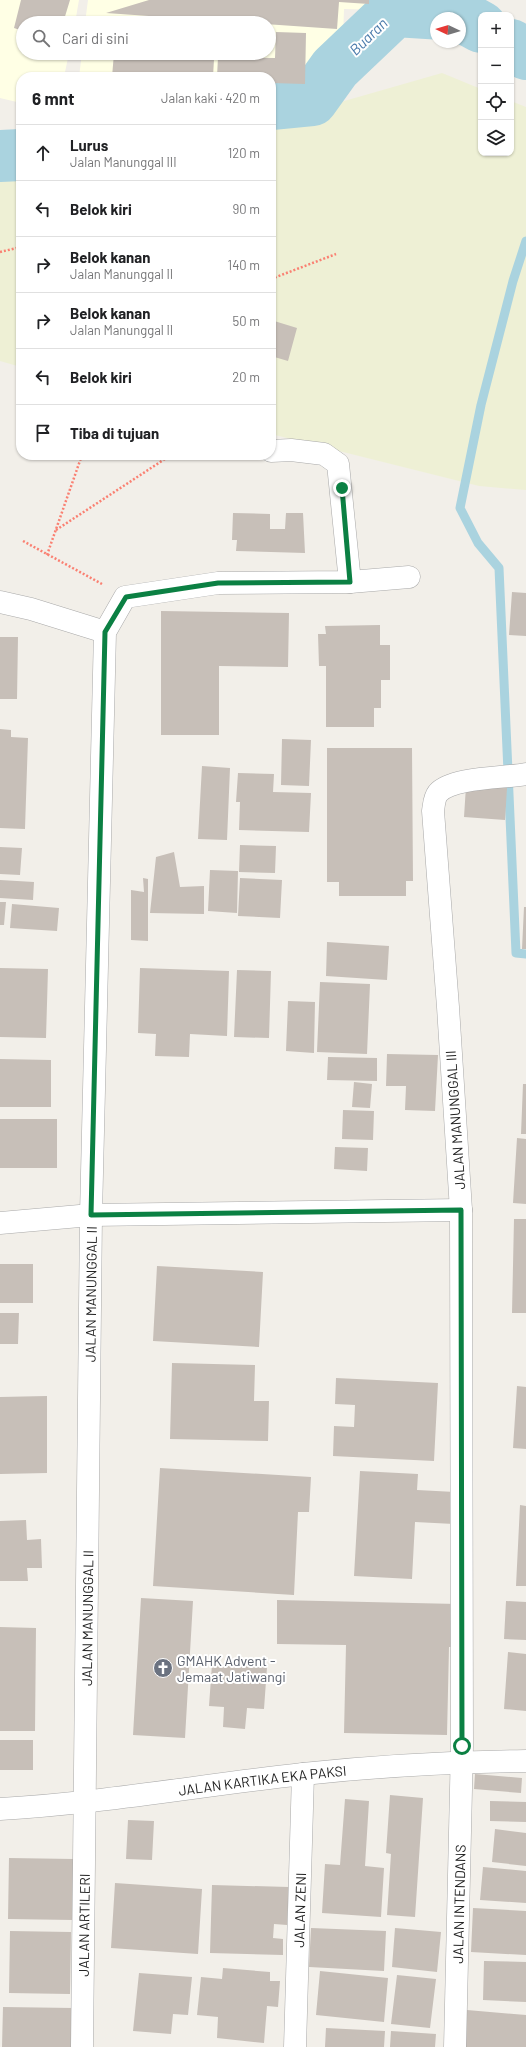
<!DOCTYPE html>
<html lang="id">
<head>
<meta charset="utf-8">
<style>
	:root { --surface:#fff; --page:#f2f2f2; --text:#202124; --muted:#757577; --line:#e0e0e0 }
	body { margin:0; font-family:Barlow,sans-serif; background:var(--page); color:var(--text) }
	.controls { position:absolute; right:12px; top:12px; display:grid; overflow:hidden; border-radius:8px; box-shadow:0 1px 3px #0004 }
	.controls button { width:36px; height:36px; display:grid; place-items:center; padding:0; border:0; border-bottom:1px solid var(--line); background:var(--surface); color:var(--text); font:20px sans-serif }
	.compass { position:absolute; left:430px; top:12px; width:36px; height:36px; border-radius:50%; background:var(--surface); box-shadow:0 1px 3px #0004; rotate:274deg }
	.stop { position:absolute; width:12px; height:12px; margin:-9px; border:3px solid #0b8043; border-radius:50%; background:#fff }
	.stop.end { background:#0b8043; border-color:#fff; box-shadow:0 1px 4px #0008 }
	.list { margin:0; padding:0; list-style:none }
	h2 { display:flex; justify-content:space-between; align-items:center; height:52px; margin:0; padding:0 16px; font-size:17px }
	h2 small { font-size:13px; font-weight:400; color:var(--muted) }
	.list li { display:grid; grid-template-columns:26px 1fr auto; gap:12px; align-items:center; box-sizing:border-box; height:56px; padding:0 16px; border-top:1px solid var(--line) }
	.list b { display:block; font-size:15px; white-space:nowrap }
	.list p { margin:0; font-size:13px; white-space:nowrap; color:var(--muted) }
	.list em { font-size:13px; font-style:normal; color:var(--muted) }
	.icon { flex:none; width:22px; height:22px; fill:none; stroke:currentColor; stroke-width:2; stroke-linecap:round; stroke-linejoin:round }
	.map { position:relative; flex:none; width:526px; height:2047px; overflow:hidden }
	.search { position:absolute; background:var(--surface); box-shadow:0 1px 3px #0004; left:16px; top:16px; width:260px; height:44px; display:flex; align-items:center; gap:10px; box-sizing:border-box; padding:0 14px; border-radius:22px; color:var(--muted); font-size:15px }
	.panel { position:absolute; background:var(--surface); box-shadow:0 1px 3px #0004; left:16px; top:72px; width:260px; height:388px; border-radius:16px }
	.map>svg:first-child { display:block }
	.education { fill:#ffffe5 }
	.farmland { fill:#eef0d5 }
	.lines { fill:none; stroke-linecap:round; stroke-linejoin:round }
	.stream { stroke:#aad3df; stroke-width:9 }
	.river { stroke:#aad3df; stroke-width:52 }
	.building { fill:#c7bfb8 }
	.minor-casing { stroke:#a9a9a9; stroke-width:23 }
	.path { stroke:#fa8072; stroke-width:2.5; stroke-dasharray:2 2; stroke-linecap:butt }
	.minor { stroke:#fff; stroke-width:22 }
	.route { stroke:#0b8043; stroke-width:5 }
	.labels { text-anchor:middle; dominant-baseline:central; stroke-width:4; stroke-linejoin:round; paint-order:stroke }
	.street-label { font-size:14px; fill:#222; stroke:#fff }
	.worship-label { font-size:14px; fill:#5b616d; stroke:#fff; text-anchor:start }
	.water-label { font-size:15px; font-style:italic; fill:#4a7aab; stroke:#fff }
</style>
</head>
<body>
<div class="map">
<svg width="526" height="2047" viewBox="0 0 526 2047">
	<rect width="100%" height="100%" fill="#f2efe9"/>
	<!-- education -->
	<path class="education" d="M 0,0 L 79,0 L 75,23 L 23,23 L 23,53 L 69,53 L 64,77 L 21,77 L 21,103 L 0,98 Z
		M 88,0 L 377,0 L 377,10 L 344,9 L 343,38 L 305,87 L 271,90 L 271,77 L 79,77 L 82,53 L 269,53 L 269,23 L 85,23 Z"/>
	<!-- farmland -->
	<path class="farmland" d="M 442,73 L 481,89 L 481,153 L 511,153 L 511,101 L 526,107 L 526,490 L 479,486 L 271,434 L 271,122 Z
		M 21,179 L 21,367 L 0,361 L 0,182 Z"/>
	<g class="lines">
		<!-- stream -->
		<path class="stream" d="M 526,241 L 513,281 L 481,405 L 460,508 L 478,543 L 499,568 L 516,953 L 526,954"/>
		<!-- river -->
		<path class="river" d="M 511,45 L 526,54
			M 271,104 L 312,100 L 335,68 L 395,11 L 459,15 L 481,27
			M 0,156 L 21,155"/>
	</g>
	<!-- building -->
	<path class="building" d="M 21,0 L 70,0 L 63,23 L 23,23 L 23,31 L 14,28 Z
		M 149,0 L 369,0 L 369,4 L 339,2 L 337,29 L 106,13 Z
		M 276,32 L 306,33 L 305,84 L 271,83 L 271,77 L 217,77 L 218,57 L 275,58 Z
		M 114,53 L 143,53 L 214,59 L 213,77 L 112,77 Z
		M 271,320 L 297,328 L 288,361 L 271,356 Z
		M 233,513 L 270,514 L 270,529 L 285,529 L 286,513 L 303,513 L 305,553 L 236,551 L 237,540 L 232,540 Z
		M 512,592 L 526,593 L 526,636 L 509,635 Z
		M 161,611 L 289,613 L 288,667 L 219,666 L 219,735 L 161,735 Z
		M 380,625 L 380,645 L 390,645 L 390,680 L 381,680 L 381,708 L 374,708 L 374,727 L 326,727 L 326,666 L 319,666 L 318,634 L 326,634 L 325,626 Z
		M 0,637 L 18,637 L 17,699 L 0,699 Z
		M 0,729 L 11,730 L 11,737 L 28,738 L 25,829 L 0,828 Z
		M 282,739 L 311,740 L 309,786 L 281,785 Z
		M 327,748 L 412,748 L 413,881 L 406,881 L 406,896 L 339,896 L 339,882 L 327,882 Z
		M 202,766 L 230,768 L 227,840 L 198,839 Z
		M 238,773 L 274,774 L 273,792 L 311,793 L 309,832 L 239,830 L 240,802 L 236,802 Z
		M 466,786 L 507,788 L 505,820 L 464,817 Z
		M 240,845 L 276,846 L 275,873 L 239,872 Z
		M 0,847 L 22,848 L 20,875 L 0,874 Z
		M 174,852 L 180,887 L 204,886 L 204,914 L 150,913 L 156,857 Z
		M 210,870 L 238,871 L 237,913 L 208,911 Z
		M 143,878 L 148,879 L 148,941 L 131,940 L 131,890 L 144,892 Z
		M 240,878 L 282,880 L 280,918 L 238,916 Z
		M 0,880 L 34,882 L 33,900 L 0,898 Z
		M 0,902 L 6,902 L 4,925 L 0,925 Z
		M 12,904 L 59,908 L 57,931 L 10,928 Z
		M 524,907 L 526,907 L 526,949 L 522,949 Z
		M 327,942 L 389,946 L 387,980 L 326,976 Z
		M 0,968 L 48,969 L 46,1038 L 0,1037 Z
		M 140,968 L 229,971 L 227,1036 L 190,1034 L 189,1057 L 155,1056 L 156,1034 L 138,1033 Z
		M 237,970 L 271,971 L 269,1038 L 234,1037 Z
		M 320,982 L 370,984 L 367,1054 L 317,1052 Z
		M 288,1001 L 315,1002 L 314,1053 L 286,1051 Z
		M 387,1054 L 438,1055 L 435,1111 L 405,1110 L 406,1086 L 386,1086 Z
		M 328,1057 L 377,1058 L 377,1081 L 327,1080 Z
		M 0,1059 L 51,1060 L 51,1107 L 0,1107 Z
		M 354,1082 L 372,1084 L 370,1108 L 352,1107 Z
		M 523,1084 L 526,1084 L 526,1134 L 521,1134 Z
		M 343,1110 L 374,1111 L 373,1140 L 342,1139 Z
		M 0,1119 L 57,1119 L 57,1168 L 0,1168 Z
		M 517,1138 L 526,1139 L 526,1204 L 513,1203 Z
		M 335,1147 L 368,1148 L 367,1171 L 334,1169 Z
		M 514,1219 L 526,1219 L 526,1313 L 512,1313 Z
		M 0,1264 L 33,1264 L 33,1303 L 0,1303 Z
		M 157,1266 L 263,1272 L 259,1347 L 153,1341 Z
		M 0,1313 L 19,1313 L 18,1344 L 0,1344 Z
		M 172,1363 L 255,1365 L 254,1401 L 269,1401 L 268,1441 L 170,1439 Z
		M 336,1378 L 438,1383 L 434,1461 L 333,1456 L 334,1426 L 354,1427 L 355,1405 L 335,1404 Z
		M 517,1386 L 526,1387 L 526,1449 L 513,1448 Z
		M 47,1396 L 47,1473 L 0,1474 L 0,1397 Z
		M 160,1468 L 311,1477 L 309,1512 L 298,1512 L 294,1595 L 153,1586 Z
		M 360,1471 L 418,1474 L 417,1490 L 455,1492 L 454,1524 L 415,1522 L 412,1579 L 354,1576 Z
		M 520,1505 L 526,1506 L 526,1586 L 516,1586 Z
		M 26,1520 L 27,1540 L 41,1539 L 42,1568 L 27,1568 L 28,1581 L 0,1581 L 0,1521 Z
		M 141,1598 L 193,1601 L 185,1738 L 133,1735 Z
		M 277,1600 L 458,1604 L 458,1647 L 449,1647 L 447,1735 L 344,1733 L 346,1645 L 277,1644 Z
		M 506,1601 L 526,1602 L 526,1640 L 504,1639 Z
		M 0,1627 L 36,1628 L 35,1731 L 0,1731 Z
		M 508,1652 L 526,1654 L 526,1711 L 504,1709 Z
		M 212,1664 L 267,1667 L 264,1709 L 247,1708 L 245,1729 L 223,1727 L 224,1707 L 209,1706 Z
		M 0,1740 L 33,1740 L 33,1770 L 0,1770 Z
		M 475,1774 L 522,1778 L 521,1793 L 474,1789 Z
		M 390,1795 L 423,1798 L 415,1917 L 387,1915 L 391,1854 L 386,1853 Z
		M 345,1799 L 369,1801 L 365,1866 L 384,1868 L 381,1917 L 322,1913 L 325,1864 L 340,1865 Z
		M 490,1801 L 526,1802 L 526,1822 L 490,1821 Z
		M 128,1820 L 154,1821 L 152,1860 L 126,1859 Z
		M 495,1829 L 526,1833 L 526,1866 L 492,1862 Z
		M 9,1858 L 74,1859 L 73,1920 L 8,1919 Z
		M 483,1867 L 526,1871 L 526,1903 L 480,1900 Z
		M 115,1883 L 202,1889 L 198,1954 L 111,1948 Z
		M 212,1885 L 289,1887 L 287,1925 L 274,1924 L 273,1938 L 283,1939 L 283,1955 L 210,1953 Z
		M 473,1908 L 526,1911 L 526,1955 L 471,1952 Z
		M 311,1928 L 386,1931 L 384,1971 L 309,1967 Z
		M 395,1928 L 441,1932 L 437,1972 L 392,1967 Z
		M 10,1931 L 71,1932 L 70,1994 L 9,1993 Z
		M 484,1961 L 526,1962 L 526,2002 L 483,2000 Z
		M 223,1968 L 270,1972 L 270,1981 L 280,1981 L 278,2007 L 267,2006 L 264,2043 L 217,2038 L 218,2017 L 197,2015 L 201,1977 L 222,1979 Z
		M 320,1971 L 388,1978 L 384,2022 L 316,2015 Z
		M 139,1973 L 192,1977 L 188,2015 L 173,2014 L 171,2034 L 133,2031 Z
		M 397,1975 L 436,1979 L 430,2028 L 391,2024 Z
		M 3,2007 L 74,2008 L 73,2047 L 2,2047 Z
		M 467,2010 L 526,2015 L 526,2047 L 464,2047 Z
		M 326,2028 L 385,2031 L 384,2047 L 325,2047 Z
		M 391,2031 L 436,2034 L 435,2047 L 390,2047 Z"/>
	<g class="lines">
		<defs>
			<g id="minor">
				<path d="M 271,451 L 291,450 L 324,454 L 338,464 L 350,582"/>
				<path d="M 0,602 L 31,609 L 105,632"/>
				<path d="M 0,1223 L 91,1215 L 461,1210"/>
				<path id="s1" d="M 0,1809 C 102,1803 202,1785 303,1774 C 377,1766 452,1762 526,1761"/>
				<path id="s2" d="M 82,2047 L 91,1215 L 105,632 L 125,597 L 218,583 L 350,582 L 409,577"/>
				<path id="s3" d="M 295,2047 L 303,1774"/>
				<path id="s4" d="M 455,2047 L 462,1746 L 461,1210 L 448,1007 L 433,811 C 434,805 434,798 438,793 C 452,777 505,778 526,774"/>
			</g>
		</defs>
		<!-- minor casing -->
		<use href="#minor" class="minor-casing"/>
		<!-- path -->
		<path class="path" d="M 0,252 L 21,247
			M 271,279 L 336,254
			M 56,530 L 171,455
			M 23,541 L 102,584
			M 47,555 L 82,455"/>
		<!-- minor -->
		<use href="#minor" class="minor"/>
	</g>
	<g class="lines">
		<!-- route -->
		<path class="route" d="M 342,488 L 350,582 L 218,583 L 126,597 L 105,632 L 91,1215 L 461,1210 L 462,1746"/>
	</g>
	<!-- icons -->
	<defs>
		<symbol id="church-disc" viewBox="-11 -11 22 22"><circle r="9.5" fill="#6b7280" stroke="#fff"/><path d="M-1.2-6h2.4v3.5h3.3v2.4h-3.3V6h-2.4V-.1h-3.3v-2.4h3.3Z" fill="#fff"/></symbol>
	</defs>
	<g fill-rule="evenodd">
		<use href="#church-disc" x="152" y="1657" width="22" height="22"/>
	</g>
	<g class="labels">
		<!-- street labels -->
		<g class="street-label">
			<text transform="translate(455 1120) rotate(-94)">JALAN MANUNGGAL III</text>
			<text stroke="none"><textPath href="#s2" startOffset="753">JALAN MANUNGGAL II</textPath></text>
			<text stroke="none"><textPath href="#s2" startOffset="429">JALAN MANUNGGAL II</textPath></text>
			<text stroke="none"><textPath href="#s1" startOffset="264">JALAN KARTIKA EKA PAKSI</textPath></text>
			<text stroke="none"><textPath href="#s4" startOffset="143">JALAN INTENDANS</textPath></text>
			<text stroke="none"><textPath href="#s3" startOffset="137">JALAN ZENI</textPath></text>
			<text stroke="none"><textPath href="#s2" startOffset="122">JALAN ARTILERI</textPath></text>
		</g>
		<!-- worship labels -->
		<g class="worship-label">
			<text x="177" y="1660">GMAHK Advent -<tspan x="177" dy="16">Jemaat Jatiwangi</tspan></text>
		</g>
		<!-- water labels -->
		<g class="water-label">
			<text transform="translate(368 36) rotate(-44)">Buaran</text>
		</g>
	</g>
</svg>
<div class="controls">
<button>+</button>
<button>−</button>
<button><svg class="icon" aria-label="locate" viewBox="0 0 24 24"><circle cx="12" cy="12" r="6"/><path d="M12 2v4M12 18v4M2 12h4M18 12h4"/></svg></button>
<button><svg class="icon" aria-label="layers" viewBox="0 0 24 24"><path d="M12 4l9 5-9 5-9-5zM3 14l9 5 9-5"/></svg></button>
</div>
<svg class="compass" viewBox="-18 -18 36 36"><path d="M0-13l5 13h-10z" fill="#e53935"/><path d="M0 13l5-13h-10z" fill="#757577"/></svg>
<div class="stop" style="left:462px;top:1746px"></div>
<div class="stop end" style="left:342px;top:488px"></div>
<div class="search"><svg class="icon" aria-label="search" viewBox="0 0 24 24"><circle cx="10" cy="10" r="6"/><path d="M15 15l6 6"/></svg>Cari di sini</div>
<section class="panel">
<h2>6 mnt<small>Jalan kaki · 420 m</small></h2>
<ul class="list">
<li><svg class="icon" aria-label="ahead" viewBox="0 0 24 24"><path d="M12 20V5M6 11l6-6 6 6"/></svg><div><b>Lurus</b><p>Jalan Manunggal III</p></div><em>120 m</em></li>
<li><svg class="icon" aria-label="left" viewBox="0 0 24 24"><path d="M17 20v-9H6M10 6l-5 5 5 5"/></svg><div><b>Belok kiri</b></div><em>90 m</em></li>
<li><svg class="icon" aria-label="right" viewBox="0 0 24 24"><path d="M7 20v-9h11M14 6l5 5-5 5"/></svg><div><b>Belok kanan</b><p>Jalan Manunggal II</p></div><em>140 m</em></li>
<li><svg class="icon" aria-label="right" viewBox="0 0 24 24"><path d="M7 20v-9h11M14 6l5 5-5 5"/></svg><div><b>Belok kanan</b><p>Jalan Manunggal II</p></div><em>50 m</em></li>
<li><svg class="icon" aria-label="left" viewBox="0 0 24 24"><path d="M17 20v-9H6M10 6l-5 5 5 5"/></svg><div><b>Belok kiri</b></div><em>20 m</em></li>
<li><svg class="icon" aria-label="arrive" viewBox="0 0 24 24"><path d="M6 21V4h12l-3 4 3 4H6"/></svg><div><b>Tiba di tujuan</b></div></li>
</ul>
</section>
</div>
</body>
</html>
